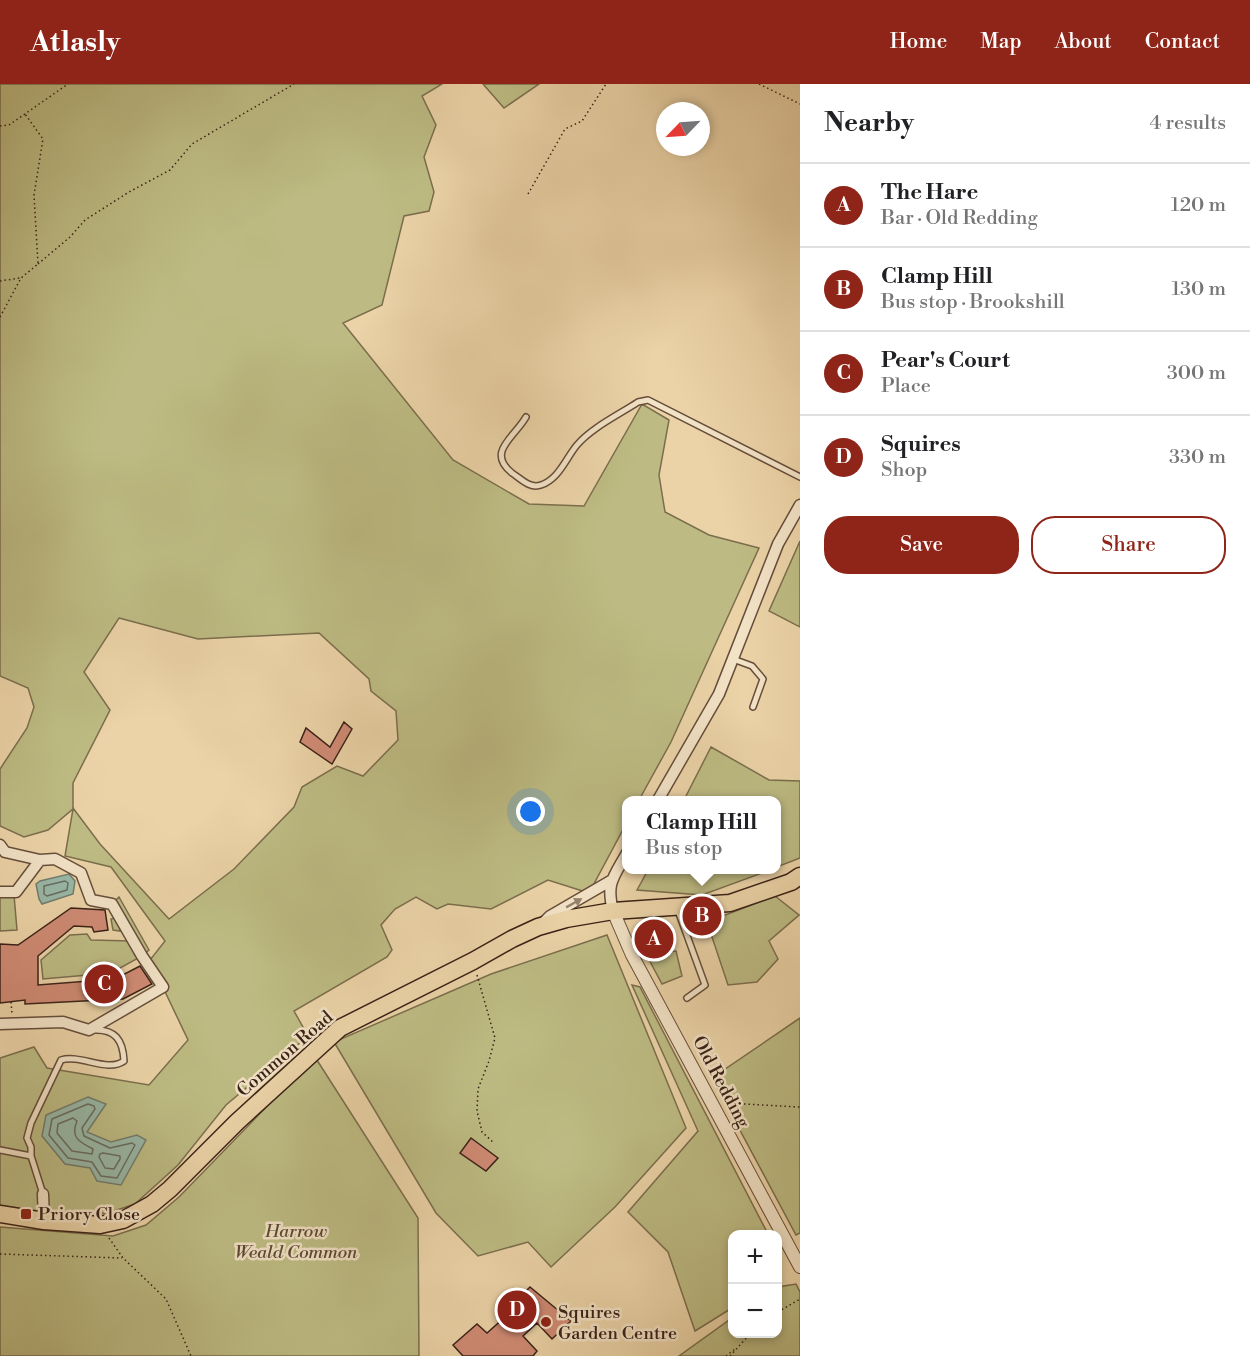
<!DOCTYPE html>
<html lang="en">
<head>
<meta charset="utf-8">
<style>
	:root { --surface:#fff; --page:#f6f6f6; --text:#202124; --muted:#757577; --line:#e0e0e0; --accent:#8f2418 }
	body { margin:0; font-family:"Libre Bodoni",serif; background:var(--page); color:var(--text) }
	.controls { position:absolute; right:18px; bottom:18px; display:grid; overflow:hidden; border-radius:12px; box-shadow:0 3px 9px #0003 }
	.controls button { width:54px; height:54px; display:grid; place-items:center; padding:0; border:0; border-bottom:2px solid var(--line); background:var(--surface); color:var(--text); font:30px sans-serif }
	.compass { position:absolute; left:656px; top:18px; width:54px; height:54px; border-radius:50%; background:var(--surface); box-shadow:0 3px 9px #0003; rotate:245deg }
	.you { position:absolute; left:531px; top:728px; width:21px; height:21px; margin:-15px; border:4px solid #fff; border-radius:50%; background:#1a73e8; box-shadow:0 0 0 9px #1a73e833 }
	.badge { display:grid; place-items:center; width:39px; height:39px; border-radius:50%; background:var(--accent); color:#fff; font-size:20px; font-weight:700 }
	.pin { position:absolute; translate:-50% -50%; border:3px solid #fff; box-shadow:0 2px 6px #0006 }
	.popup { position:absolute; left:622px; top:712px; width:159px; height:78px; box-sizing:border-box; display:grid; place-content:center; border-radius:12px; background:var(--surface); filter:drop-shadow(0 2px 4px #0005); font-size:20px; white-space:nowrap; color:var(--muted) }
	.popup b { font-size:22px; color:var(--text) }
	.popup::after { content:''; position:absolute; left:50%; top:100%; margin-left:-12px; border:12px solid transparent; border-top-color:var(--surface) }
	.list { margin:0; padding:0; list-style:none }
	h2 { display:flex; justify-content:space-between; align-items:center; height:78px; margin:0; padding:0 24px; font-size:26px }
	h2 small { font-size:20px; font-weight:400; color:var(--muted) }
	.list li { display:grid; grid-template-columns:39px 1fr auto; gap:18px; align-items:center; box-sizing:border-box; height:84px; padding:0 24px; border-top:2px solid var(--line) }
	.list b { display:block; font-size:22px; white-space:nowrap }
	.list p { margin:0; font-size:20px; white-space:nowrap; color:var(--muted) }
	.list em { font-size:20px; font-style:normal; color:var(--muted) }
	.actions { display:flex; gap:12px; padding:18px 24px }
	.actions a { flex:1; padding:14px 0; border:2px solid var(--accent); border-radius:24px; text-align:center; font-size:21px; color:var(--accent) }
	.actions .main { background:var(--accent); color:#fff }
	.map { position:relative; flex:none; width:800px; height:1272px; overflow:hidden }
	header { display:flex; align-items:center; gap:36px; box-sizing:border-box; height:84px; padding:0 30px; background:var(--accent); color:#fff }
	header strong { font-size:28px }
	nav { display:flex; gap:33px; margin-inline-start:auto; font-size:21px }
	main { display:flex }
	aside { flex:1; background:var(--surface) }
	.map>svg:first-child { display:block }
	.green { fill:#bdbb83; stroke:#7b6e4d; stroke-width:1.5; fill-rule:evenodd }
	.water { fill:#98b8a8; stroke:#727c6e; stroke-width:1.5 }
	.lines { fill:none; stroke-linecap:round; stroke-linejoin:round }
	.shore { stroke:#686c60; stroke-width:1.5 }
	.building { fill:#d08b75; stroke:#392117; stroke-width:1.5 }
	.service-casing { stroke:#664e3b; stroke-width:8 }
	.minor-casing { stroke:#664e3b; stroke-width:13 }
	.tertiary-casing { stroke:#664e3b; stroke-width:14 }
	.primary-casing { stroke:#392117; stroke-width:19 }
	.path { stroke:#392117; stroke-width:1.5; stroke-dasharray:1.5 3; stroke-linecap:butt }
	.service { stroke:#f2e2c6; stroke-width:5 }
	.minor { stroke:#f2e2c6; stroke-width:10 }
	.tertiary { stroke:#f2e2c6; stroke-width:12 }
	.primary { stroke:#ebd3a7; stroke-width:16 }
	.oneway { fill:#96826e }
	.poi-dot { fill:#8f2418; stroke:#f2e2c6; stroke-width:2 }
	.labels { text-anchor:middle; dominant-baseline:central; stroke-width:5; stroke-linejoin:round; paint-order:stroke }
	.street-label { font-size:18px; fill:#392117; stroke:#f2e2c6 }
	.poi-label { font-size:18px; fill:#392117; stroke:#f2e2c6; text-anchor:start }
	.park-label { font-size:18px; font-style:italic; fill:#5a4832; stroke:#f2e2c6 }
</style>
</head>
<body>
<header>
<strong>Atlasly</strong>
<nav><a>Home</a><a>Map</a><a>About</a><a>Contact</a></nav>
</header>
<main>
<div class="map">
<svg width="800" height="1272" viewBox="0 0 800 1272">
	<rect width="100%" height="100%" fill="#ebd3a7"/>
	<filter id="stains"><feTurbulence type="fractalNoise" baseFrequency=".00333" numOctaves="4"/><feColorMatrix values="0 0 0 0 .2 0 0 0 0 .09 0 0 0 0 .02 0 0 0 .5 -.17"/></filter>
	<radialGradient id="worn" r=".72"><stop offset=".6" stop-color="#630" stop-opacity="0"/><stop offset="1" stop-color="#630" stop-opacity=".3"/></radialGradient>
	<!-- green -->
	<path class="green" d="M 0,0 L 442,0 L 422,12 L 436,41 L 424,73 L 434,108 L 429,127 L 404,132 L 382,221 L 343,239 L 453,376 L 529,420 L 584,422 L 642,320 L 669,336 L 659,391 L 665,428 L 709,451 L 759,464 L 671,658 L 639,716 L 627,716 L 627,738 L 589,809 L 548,796 L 491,825 L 448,820 L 437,825 L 416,813 L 395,825 L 381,841 L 392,866 L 387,873 L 294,927 L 308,952 L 226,1021 L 178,1081 L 135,1120 L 108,1129 L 77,1131 L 0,1126 L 0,974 L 34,963 L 47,984 L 149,1001 L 188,956 L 150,876 L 165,857 L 111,783 L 65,772 L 73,725 L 48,746 L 24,753 L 0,742 L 0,685 L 27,644 L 34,623 L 28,604 L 0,592 ZM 119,534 L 198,555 L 319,549 L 369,595 L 371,607 L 396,627 L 398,656 L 363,692 L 337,682 L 302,703 L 294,723 L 234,785 L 169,835 L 100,760 L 73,724 L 73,699 L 110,626 L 84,588 Z
		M 483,0 L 539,0 L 504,24 Z
		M 800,457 L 800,543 L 769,527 Z
		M 711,663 L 769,696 L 800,697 L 800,774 L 777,783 L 777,716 L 684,716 Z
		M 648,786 L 770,786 L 702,811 L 637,806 Z
		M 14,811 L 17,846 L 0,847 L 0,813 Z
		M 775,812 L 799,831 L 769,857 L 778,875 L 757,898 L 728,901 L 707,838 Z
		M 119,813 L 149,866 L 142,872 L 111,889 L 43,895 L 41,876 L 70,851 L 87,850 L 91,856 L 132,857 L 119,835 L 120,847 L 113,846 L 111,835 L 119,833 L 112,820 Z
		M 607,851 L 686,1044 L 615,1123 L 551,1183 L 528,1158 L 478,1172 L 436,1129 L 334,958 L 491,890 Z
		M 676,867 L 682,892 L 662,900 L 646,870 Z
		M 632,901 L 640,903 L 768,1150 L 732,1150 L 732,1224 L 695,1247 L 668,1168 L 628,1128 L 698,1047 Z
		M 800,934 L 800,1149 L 796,1151 L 712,994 Z
		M 315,973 L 418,1134 L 419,1272 L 0,1272 L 0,1143 L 113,1152 L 146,1141 L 179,1113 Z
		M 796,1200 L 800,1208 L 800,1272 L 679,1272 L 732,1234 L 732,1250 L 778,1250 L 778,1203 Z"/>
	<!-- water -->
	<path class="water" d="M 69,790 L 75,797 L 73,810 L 42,820 L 39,815 L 36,800 L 40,797 Z
		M 88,1013 L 106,1020 L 87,1048 L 111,1058 L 137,1051 L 146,1056 L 121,1101 L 97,1097 L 90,1084 L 65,1080 L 42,1052 L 46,1031 Z"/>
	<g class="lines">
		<!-- shore -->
		<path class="shore" d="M 65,797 L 68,799 L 67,806 L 47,812 L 44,810 L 44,802 Z
			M 88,1020 L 94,1022 L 95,1025 L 82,1044 L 84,1052 L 110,1064 L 132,1059 L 135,1061 L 117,1094 L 101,1092 L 92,1078 L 68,1074 L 49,1051 L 52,1035 Z
			M 73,1034 L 77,1037 C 70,1053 79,1058 93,1065 L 92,1070 L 72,1067 L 57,1049 L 58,1040 Z
			M 103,1069 L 120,1072 L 120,1075 L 114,1085 L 105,1084 L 99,1073 L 100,1070 Z"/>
	</g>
	<!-- building -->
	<path class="building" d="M 344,638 L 352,645 L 332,680 L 300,658 L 306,644 L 330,663 Z
		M 71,824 L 105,826 L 108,846 L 94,848 L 92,843 L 74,842 L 38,872 L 38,901 L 115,895 L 140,882 L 152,900 L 123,915 L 25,920 L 25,916 L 0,919 L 0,860 L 18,861 Z
		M 659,849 L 660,858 L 639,859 L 638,851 Z
		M 471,1054 L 498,1074 L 486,1087 L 460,1069 Z
		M 530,1203 L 571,1237 L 552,1255 L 537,1239 L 523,1252 L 537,1267 L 533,1272 L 463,1272 L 453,1261 L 477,1240 L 487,1249 L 505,1233 L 517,1242 L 528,1234 L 516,1217 Z"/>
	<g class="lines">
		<defs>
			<path id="service" d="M 526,333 C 514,354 486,368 512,389 C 521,395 530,405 541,401 C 559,395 566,374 577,361 C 591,344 620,330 638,318 L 648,316 L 800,393
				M 733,575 L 752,582 L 763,595 L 753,623
				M 677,824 L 705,901 L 687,914
				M 0,1066 L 31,1072
				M 43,1110 L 31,1072 L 31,1063 L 27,1054 L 31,1039 L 61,976 C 81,970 107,989 124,977 C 123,956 115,945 94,946"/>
			<path id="minor" d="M 658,716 L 719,610 L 778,460 L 800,421
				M 0,761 L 5,768 L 40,776 L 55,775 L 81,789 L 91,816 L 112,820 L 142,872 L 163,903 L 89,946 L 63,938 L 0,940
				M 0,808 L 16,808 L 40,776
				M 613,827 C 606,799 613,794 627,769
				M 544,838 L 550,832 L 612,796
				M 43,1110 L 44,1137"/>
			<path id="tertiary" d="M 613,827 L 632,871 L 800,1183"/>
			<path id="primary" d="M 0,1130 L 44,1137 L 100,1141 L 123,1136 L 152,1120 L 170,1105 L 237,1038 L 340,944 L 473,877 L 512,855 L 538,843 L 566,835 L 613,827 L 730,819 L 791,798 L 800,792"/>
		</defs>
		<!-- service casing -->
		<use href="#service" class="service-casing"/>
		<!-- minor casing -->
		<use href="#minor" class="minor-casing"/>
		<!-- tertiary casing -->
		<use href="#tertiary" class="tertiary-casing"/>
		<!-- primary casing -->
		<use href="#primary" class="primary-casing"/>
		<!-- path -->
		<path class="path" d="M 759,0 L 800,20
			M 0,42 L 9,41 L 68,0
			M 528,110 L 565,45 L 582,37 L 606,0
			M 38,180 L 70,153 L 85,136 L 129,108 L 170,86 L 192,60 L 294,0
			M 0,197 L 20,194
			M 0,233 L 21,194 L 38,180 L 34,111 L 43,55 L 25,30
			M 477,891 L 495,954 L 489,977 L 478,1005 L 477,1027 L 482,1048 L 494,1059
			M 11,918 L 12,930
			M 726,1019 L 800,1023
			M 109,1154 L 123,1174 L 166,1215 L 191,1272
			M 0,1170 L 122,1174
			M 778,1228 L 800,1215
			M 726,1272 L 735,1265
			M 730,1272 L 750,1250"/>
		<!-- service -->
		<use href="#service" class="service"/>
		<!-- minor -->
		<use href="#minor" class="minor"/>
		<!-- tertiary -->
		<use href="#tertiary" class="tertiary"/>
		<!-- primary -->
		<use href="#primary" class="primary"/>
	</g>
	<!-- one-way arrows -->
	<defs><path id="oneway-solid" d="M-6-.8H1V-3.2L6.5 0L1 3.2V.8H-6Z" transform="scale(1.5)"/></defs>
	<use class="oneway" href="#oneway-solid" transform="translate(574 819) rotate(-29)"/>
	<!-- markers -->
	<g class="poi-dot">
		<rect x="20" y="1124" width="12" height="12" rx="3"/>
		<circle cx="546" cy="1238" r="6"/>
	</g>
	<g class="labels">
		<!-- street labels -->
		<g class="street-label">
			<text transform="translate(285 970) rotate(-41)">Common Road</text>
			<text transform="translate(721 998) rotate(62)">Old Redding</text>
		</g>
		<!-- poi labels -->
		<g class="poi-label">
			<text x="38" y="1130">Priory Close</text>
			<text x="558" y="1228">Squires<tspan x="558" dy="21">Garden Centre</tspan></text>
		</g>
		<!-- park labels -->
		<g class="park-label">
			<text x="296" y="1147">Harrow<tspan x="296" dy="21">Weald Common</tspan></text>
		</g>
	</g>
	<rect width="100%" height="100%" filter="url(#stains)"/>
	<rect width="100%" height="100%" fill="url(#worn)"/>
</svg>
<div class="controls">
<button>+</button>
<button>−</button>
</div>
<svg class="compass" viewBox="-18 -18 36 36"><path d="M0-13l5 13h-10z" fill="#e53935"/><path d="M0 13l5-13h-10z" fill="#757577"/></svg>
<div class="you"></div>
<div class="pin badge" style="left:654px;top:855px">A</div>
<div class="pin badge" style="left:702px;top:832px">B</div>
<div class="popup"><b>Clamp Hill</b>Bus stop</div>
<div class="pin badge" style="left:104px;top:900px">C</div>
<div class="pin badge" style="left:517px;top:1226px">D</div>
</div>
<aside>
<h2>Nearby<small>4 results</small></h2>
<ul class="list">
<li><span class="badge">A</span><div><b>The Hare</b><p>Bar · Old Redding</p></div><em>120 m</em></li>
<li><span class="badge">B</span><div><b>Clamp Hill</b><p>Bus stop · Brookshill</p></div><em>130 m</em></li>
<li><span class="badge">C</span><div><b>Pear's Court</b><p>Place</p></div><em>300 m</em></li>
<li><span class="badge">D</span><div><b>Squires</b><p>Shop</p></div><em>330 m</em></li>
</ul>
<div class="actions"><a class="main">Save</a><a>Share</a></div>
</aside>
</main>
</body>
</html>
